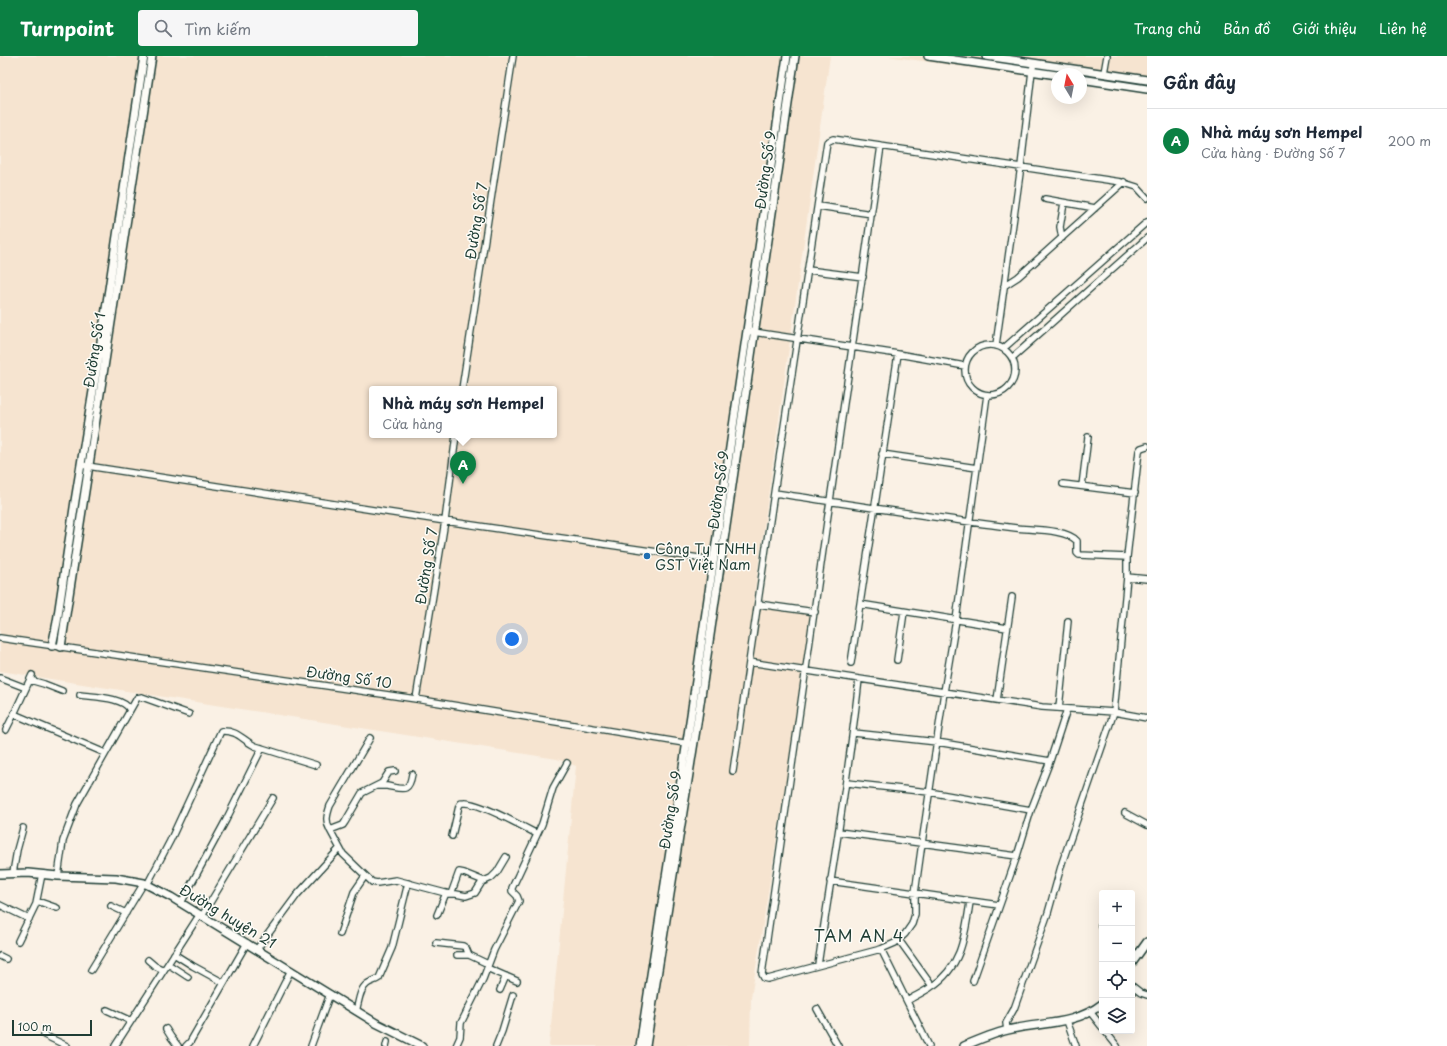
<!DOCTYPE html>
<html lang="vi">
<head>
<meta charset="utf-8">
<style>
	:root { --surface:#fff; --page:#f6f6f7; --text:#1f2937; --muted:#747a83; --line:#e0e1e3; --accent:#0b8043 }
	body { margin:0; font-family:"Playpen Sans",sans-serif; background:var(--page); color:var(--text) }
	.controls { position:absolute; right:12px; bottom:12px; display:grid; overflow:hidden; border-radius:4px; box-shadow:0 4px 16px #0002 }
	.controls button { width:36px; height:36px; display:grid; place-items:center; padding:0; border:0; border-bottom:1px solid var(--line); background:var(--surface); color:var(--text); font:20px sans-serif }
	.compass { position:absolute; left:1051px; top:12px; width:36px; height:36px; border-radius:50%; background:var(--surface); box-shadow:0 4px 16px #0002; rotate:350deg }
	.scale { position:absolute; left:12px; bottom:10px; width:80px; box-sizing:border-box; padding-left:4px; border:2px solid #1f3d34; border-top:0; font-size:11px; line-height:14px; white-space:nowrap; color:#1f3d34; -webkit-text-stroke:3px #fdfcf7; paint-order:stroke }
	.you { position:absolute; left:512px; top:583px; width:14px; height:14px; margin:-10px; border:3px solid #fff; border-radius:50%; background:#1a73e8; box-shadow:0 0 0 6px #1a73e833 }
	.badge { display:grid; place-items:center; width:26px; height:26px; border-radius:50%; background:var(--accent); color:#fff; font-size:13px; font-weight:700 }
	.pin { position:absolute; translate:-50% -33px; filter:drop-shadow(0 1px 2px #0008) }
	.pin::after { content:''; position:absolute; top:21px; width:14px; height:12px; background:inherit; clip-path:polygon(0 0,100% 0,50% 100%) }
	.popup { position:absolute; left:369px; top:330px; width:188px; height:52px; box-sizing:border-box; display:grid; place-content:center; border-radius:4px; background:var(--surface); filter:drop-shadow(0 1px 3px #0005); font-size:13px; white-space:nowrap; color:var(--muted) }
	.popup b { font-size:15px; color:var(--text) }
	.popup::after { content:''; position:absolute; left:50%; top:100%; margin-left:-8px; border:8px solid transparent; border-top-color:var(--surface) }
	.list { margin:0; padding:0; list-style:none }
	h2 { display:flex; justify-content:space-between; align-items:center; height:52px; margin:0; padding:0 16px; font-size:17px }
	h2 small { font-size:13px; font-weight:400; color:var(--muted) }
	.list li { display:grid; grid-template-columns:26px 1fr auto; gap:12px; align-items:center; box-sizing:border-box; height:64px; padding:0 16px; border-top:1px solid var(--line) }
	.list b { display:block; font-size:15px; white-space:nowrap }
	.list p { margin:0; font-size:13px; white-space:nowrap; color:var(--muted) }
	.list em { font-size:13px; font-style:normal; color:var(--muted) }
	.icon { flex:none; width:22px; height:22px; fill:none; stroke:currentColor; stroke-width:2; stroke-linecap:round; stroke-linejoin:round }
	.map { position:relative; flex:none; width:1147px; height:990px; overflow:hidden }
	header { display:flex; align-items:center; gap:24px; box-sizing:border-box; height:56px; padding:0 20px; background:var(--accent); color:#fff }
	header strong { font-size:19px }
	nav { display:flex; gap:22px; margin-inline-start:auto; font-size:14px }
	.search { width:280px; height:36px; background:var(--page); display:flex; align-items:center; gap:10px; box-sizing:border-box; padding:0 14px; border-radius:4px; color:var(--muted); font-size:15px }
	main { display:flex }
	aside { flex:1; background:var(--surface) }
	.map>svg:first-child { display:block }
	.built { fill:#f6e4d0; fill-rule:evenodd }
	.lines { fill:none; stroke-linecap:round; stroke-linejoin:round }
	.minor-casing { stroke:#1f3d34; stroke-width:8 }
	.tertiary-casing { stroke:#1f3d34; stroke-width:10 }
	.minor { stroke:#fdfcf7; stroke-width:5.5 }
	.tertiary { stroke:#fdfcf7; stroke-width:7 }
	.poi-dot { fill:#1f6fb2; stroke:#fdfcf7; stroke-width:1.5 }
	.labels { text-anchor:middle; dominant-baseline:central; stroke-width:3; stroke-linejoin:round; paint-order:stroke }
	.street-label { font-size:14px; fill:#1f3d34; stroke:#fdfcf7 }
	.poi-label { font-size:14px; fill:#1f3d34; stroke:#fdfcf7; text-anchor:start }
	.quarter-label { font-size:16px; letter-spacing:1px; fill:#1f3d34; stroke:#fdfcf7 }
</style>
</head>
<body>
<header>
<strong>Turnpoint</strong>
<div class="search"><svg class="icon" aria-label="search" viewBox="0 0 24 24"><circle cx="10" cy="10" r="6"/><path d="M15 15l6 6"/></svg>Tìm kiếm</div>
<nav><a>Trang chủ</a><a>Bản đồ</a><a>Giới thiệu</a><a>Liên hệ</a></nav>
</header>
<main>
<div class="map">
<svg width="1147" height="990" viewBox="0 0 1147 990">
	<rect width="100%" height="100%" fill="#faf1e5"/>
	<filter id="ink" filterUnits="userSpaceOnUse"><feTurbulence type="fractalNoise" baseFrequency=".025" numOctaves="2"/><feDisplacementMap in="SourceGraphic" scale="8" xChannelSelector="R" yChannelSelector="G"/><feConvolveMatrix kernelMatrix="1 2 1 2 8 2 1 2 1" color-interpolation-filters="sRGB"/></filter>
	<g filter="url(#ink)">
		<!-- built -->
		<path class="built" d="M 0,0 L 830,0 L 753,548 L 813,558 L 751,942 L 750,990 L 549,990 L 576,710 L 557,703 L 0,615 ZM 372,333 L 554,333 L 554,379 L 372,379 Z
			M 887,0 L 1147,0 L 1147,37 L 1081,28 L 1081,18 L 1057,18 L 1057,24 Z"/>
		<g class="lines">
			<defs>
				<path id="minor" d="M 1104,17 L 1107,0
					M 881,90 L 762,918 L 764,922 L 768,923 L 881,893 L 895,887 L 905,878 L 912,868 L 915,858 L 915,837 L 922,787 L 944,636 L 956,564 L 987,339
					M 1045,143 L 1095,152
					M 818,150 L 872,158
					M 1062,182 L 1060,171 L 1064,147
					M 808,214 L 863,221
					M 1004,230 L 1018,221 L 1124,126
					M 747,275 L 898,298 L 965,310
					M965 314a25 25 0 1 1 50 0a25 25 0 1 1-50 0Z
					M 996,289 L 1021,110 L 1032,15 L 1034,7
					M 1004,292 L 1147,166
					M 1012,302 L 1147,182
					M 462,333 L 513,0
					M 882,398 L 977,412
					M 81,409 L 445,465 L 713,504
					M 1063,428 L 1135,437
					M 1082,430 L 1088,381
					M 1127,501 L 1079,499 L 1077,497 L 1077,485 C 1067,473 1032,474 1016,472 C 935,462 855,449 774,437 L 827,86 L 833,83 L 1121,126 L 1137,131 L 1147,142
					M 1127,521 L 1147,523
					M 758,548 L 815,556
					M 860,548 L 1007,572
					M 0,582 L 416,643 L 690,688
					M 897,604 L 904,556
					M 749,606 L 1042,651 L 1114,656 L 1147,662
					M 851,607 L 898,298
					M 0,622 L 26,632
					M 30,624 L 44,628 L 62,635
					M 80,639 C 93,641 124,641 130,654
					M 416,643 L 445,465 L 456,379
					M 997,644 L 1012,541
					M 1059,652 L 1068,565
					M 14,658 L 105,697
					M 6,674 L 14,658 L 32,619
					M 854,677 L 937,686 L 1050,705
					M 395,715 L 389,716 L 382,727 L 362,737 L 345,766 L 343,769 L 330,774 L 343,798 L 372,826 L 377,827 L 396,824 L 449,838 L 456,838 L 466,840 L 475,837 L 482,826 L 491,822 L 497,816 L 506,801
					M 733,715 L 774,437
					M 847,727 L 929,736 L 1031,754
					M 378,730 C 381,730 384,730 387,730 C 403,733 409,737 412,718
					M 1125,757 L 1147,769
					M 330,774 C 325,765 327,759 330,750 L 370,682
					M 839,776 L 1017,800
					M 452,780 L 459,750 C 461,747 460,747 464,747 C 479,746 522,770 537,778
					M 13,817 L 17,794 L 23,772
					M 58,820 L 63,785 L 77,748 L 137,642 L 142,641 L 189,658
					M 830,825 L 999,849
					M 147,829 L 170,785 L 221,675 C 238,674 242,684 255,690 L 316,709
					M 451,838 L 459,816 L 464,817 L 484,825
					M 37,845 L 57,852
					M 181,847 L 226,764 L 262,692
					M 0,849 L 29,863
					M 111,850 L 126,857
					M 437,859 L 446,837
					M 202,860 L 273,742
					M 1101,870 L 1102,870
					M 340,878 L 354,836 L 365,820
					M 899,884 L 932,930
					M 18,885 L 36,848 L 42,818
					M 436,887 L 463,890 L 466,892 L 469,899
					M 257,893 L 297,839 L 339,793
					M 881,893 L 929,990
					M 1132,895 L 1138,899
					M 174,898 L 193,910 L 224,927
					M 457,899 L 469,899 L 488,908
					M 0,900 L 6,903
					M 148,904 L 155,910 L 164,914
					M 168,908 L 188,921
					M 818,909 C 832,813 849,719 859,623
					M 487,912 L 517,925
					M 91,914 L 144,827
					M 973,925 L 1017,800 L 1031,754 L 1050,705 L 1067,653
					M 1132,930 L 1141,937 L 1147,939
					M 500,934 L 506,920
					M 907,945 C 915,940 924,936 931,931 C 962,911 965,879 970,846
					M 817,953 L 838,990
					M 107,954 L 131,965
					M 356,955 C 359,946 359,934 367,928 C 371,925 375,925 379,922 L 392,892 L 408,827
					M 1091,957 L 1102,971
					M 1067,965 L 1076,990
					M 166,973 L 171,981 L 178,990
					M 1007,974 L 1006,967 L 1014,953 L 1048,857 L 1062,807 L 1114,656 L 1127,521 L 1127,501 L 1139,395 L 1141,392 L 1147,390
					M 1105,975 L 1117,990
					M 44,979 L 67,990
					M 115,990 L 200,858
					M 186,990 L 190,986 L 247,887
					M 253,990 L 291,914
					M 311,990 L 330,938
					M 386,990 L 387,986
					M 456,990 L 460,981 L 461,967 L 483,923 L 494,894 L 519,845 L 517,840 L 512,835 L 512,832 L 542,768 L 553,732 L 567,707
					M 496,990 L 502,975 L 513,939"/>
				<path id="tertiary" d="M 928,0 L 1057,19
					M 986,0 L 1147,24
					M 1081,23 L 1147,33
					M 52,590 L 57,566 L 75,445 L 101,286 L 144,0
					M 61,591 L 152,0
					M 0,818 L 28,817 L 58,820 L 116,822 L 144,827 L 171,841 L 376,967 L 422,990
					M 1132,907 L 1147,886
					M 640,990 L 691,659 L 787,0
					M 646,990 L 698,661 L 795,0
					M 964,990 C 978,984 992,978 1008,974 C 1040,966 1074,970 1102,948"/>
			</defs>
			<!-- minor casing -->
			<use href="#minor" class="minor-casing"/>
			<!-- tertiary casing -->
			<use href="#tertiary" class="tertiary-casing"/>
			<!-- minor -->
			<use href="#minor" class="minor"/>
			<!-- tertiary -->
			<use href="#tertiary" class="tertiary"/>
		</g>
	</g>
	<!-- markers -->
	<circle class="poi-dot" cx="647" cy="500" r="4"/>
	<g class="labels">
		<!-- street labels -->
		<g class="street-label">
			<text transform="translate(765 114) rotate(-82)">Đường Số 9</text>
			<text transform="translate(476 165) rotate(-81)">Đường Số 7</text>
			<text transform="translate(94 294) rotate(-81)">Đường Số 1</text>
			<text transform="translate(718 434) rotate(-82)">Đường Số 9</text>
			<text transform="translate(426 510) rotate(-81)">Đường Số 7</text>
			<text transform="translate(349 621) rotate(8)">Đường Số 10</text>
			<text transform="translate(670 754) rotate(-81)">Đường Số 9</text>
			<text transform="translate(228 860) rotate(31)">Đường huyện 21</text>
		</g>
		<!-- poi labels -->
		<g class="poi-label">
			<text x="655" y="492">Công Ty TNHH<tspan x="655" dy="16">GST Việt Nam</tspan></text>
		</g>
		<!-- quarter labels -->
		<g class="quarter-label">
			<text x="859" y="879">TAM AN 4</text>
		</g>
	</g>
</svg>
<div class="controls">
<button>+</button>
<button>−</button>
<button><svg class="icon" aria-label="locate" viewBox="0 0 24 24"><circle cx="12" cy="12" r="6"/><path d="M12 2v4M12 18v4M2 12h4M18 12h4"/></svg></button>
<button><svg class="icon" aria-label="layers" viewBox="0 0 24 24"><path d="M12 4l9 5-9 5-9-5zM3 14l9 5 9-5"/></svg></button>
</div>
<svg class="compass" viewBox="-18 -18 36 36"><path d="M0-13l5 13h-10z" fill="#e53935"/><path d="M0 13l5-13h-10z" fill="#747a83"/></svg>
<div class="scale">100 m</div>
<div class="you"></div>
<div class="pin badge" style="left:463px;top:428px">A</div>
<div class="popup"><b>Nhà máy sơn Hempel</b>Cửa hàng</div>
</div>
<aside>
<h2>Gần đây<small></small></h2>
<ul class="list">
<li><span class="badge">A</span><div><b>Nhà máy sơn Hempel</b><p>Cửa hàng · Đường Số 7</p></div><em>200 m</em></li>
</ul>
</aside>
</main>
</body>
</html>
